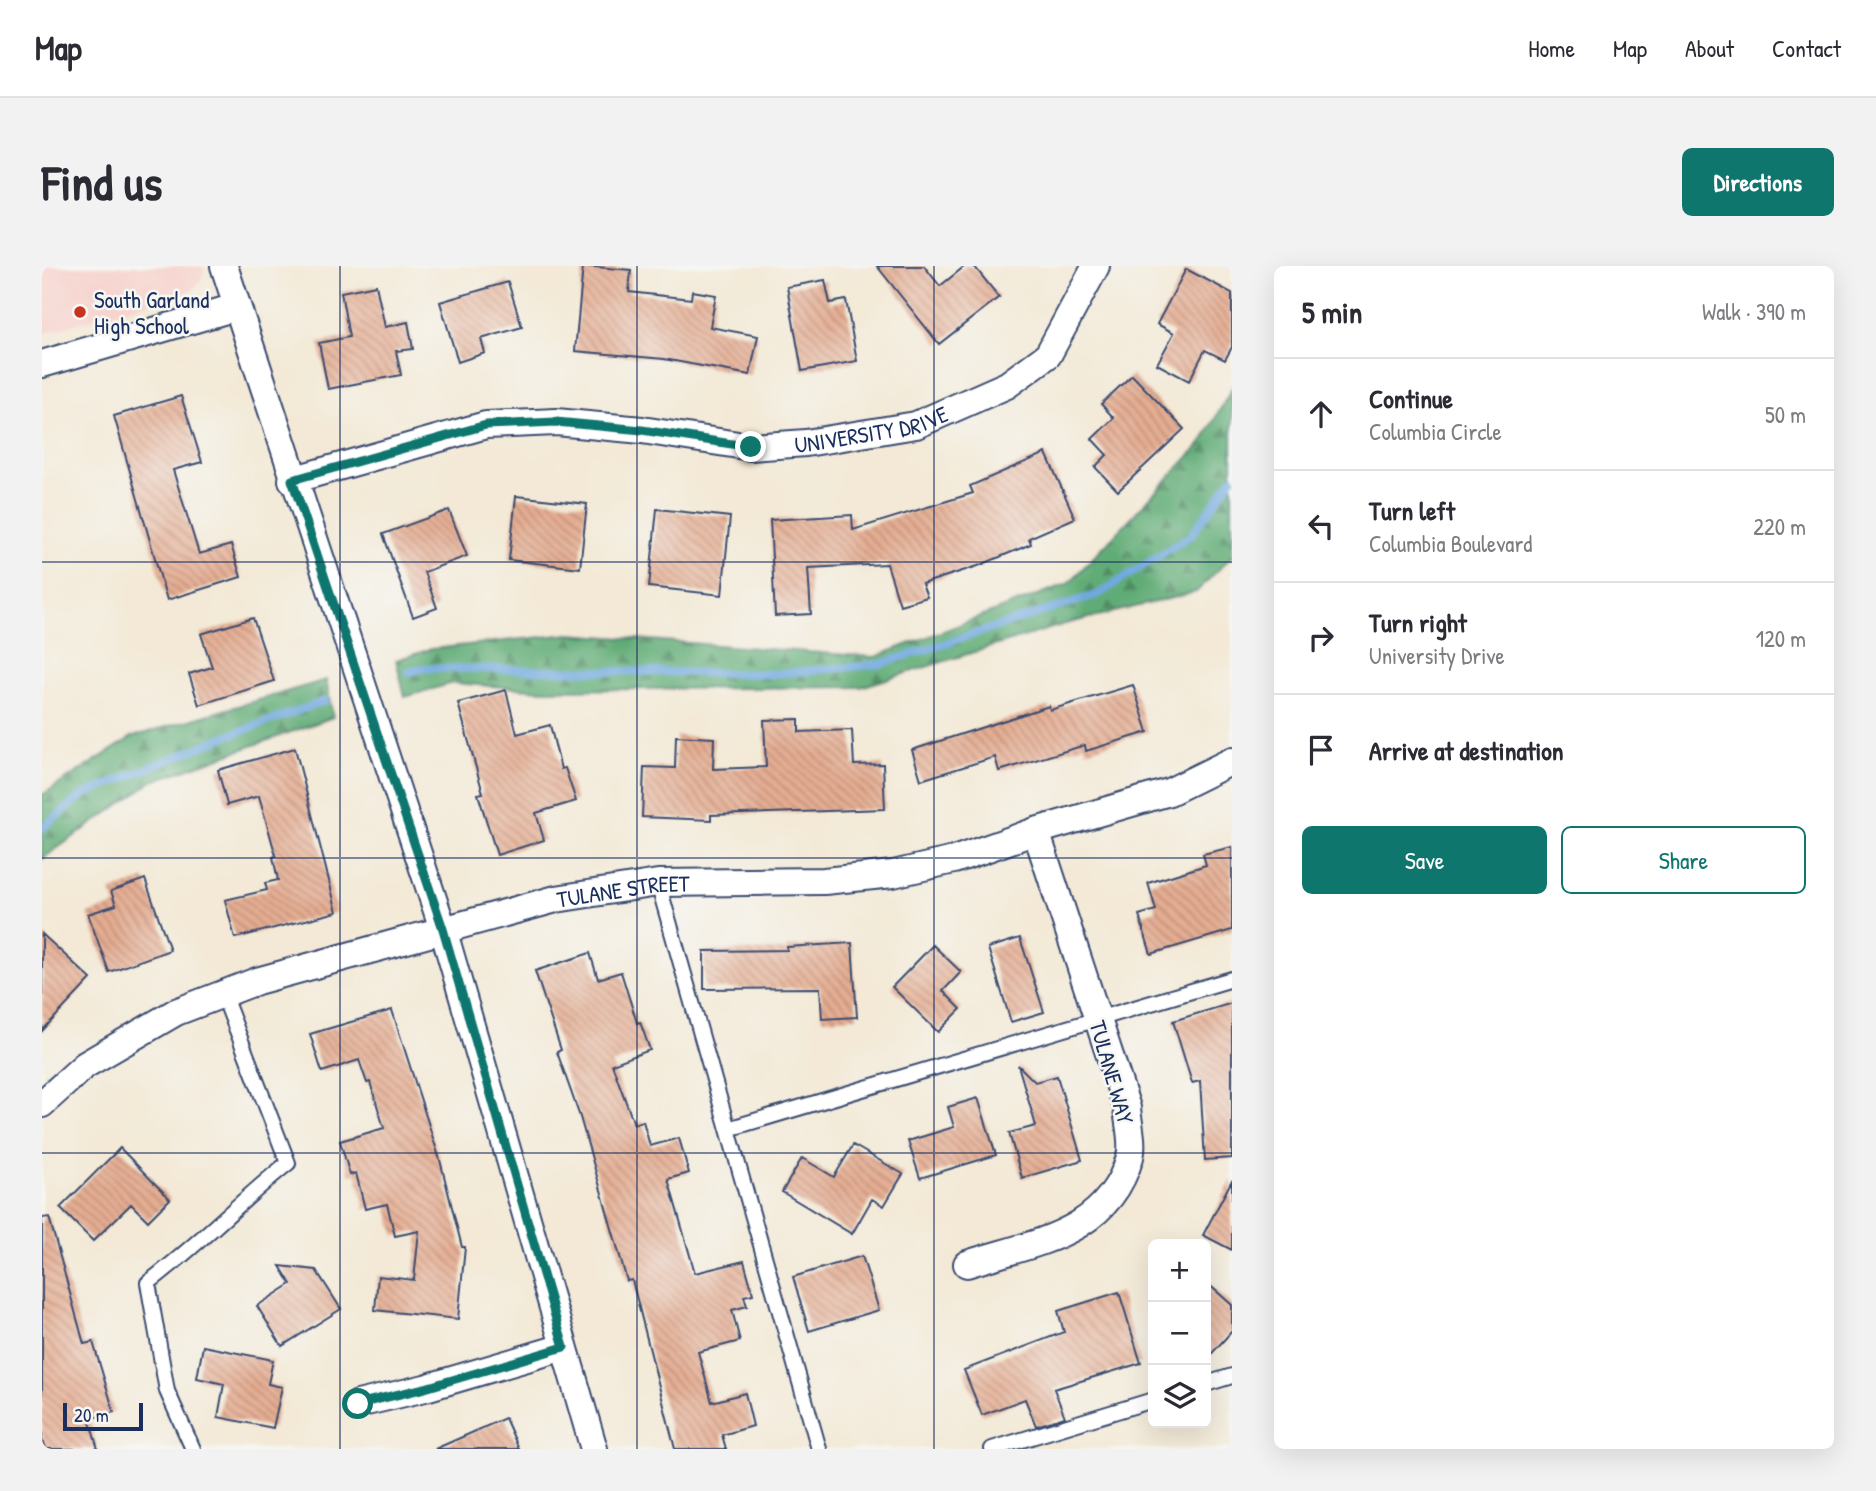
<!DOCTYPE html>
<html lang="en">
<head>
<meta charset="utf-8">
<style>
	:root { --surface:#fff; --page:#f2f2f3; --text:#2b2b33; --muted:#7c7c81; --line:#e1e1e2; --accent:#0f766e }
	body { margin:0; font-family:"Patrick Hand",sans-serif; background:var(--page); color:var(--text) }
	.controls { position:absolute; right:21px; bottom:21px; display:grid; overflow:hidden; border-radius:10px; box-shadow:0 7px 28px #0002 }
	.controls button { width:63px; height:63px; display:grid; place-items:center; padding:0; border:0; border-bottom:2px solid var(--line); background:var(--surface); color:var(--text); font:35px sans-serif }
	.scale { position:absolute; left:21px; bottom:18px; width:80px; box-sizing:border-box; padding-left:7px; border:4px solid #1b2f5e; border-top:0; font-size:19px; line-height:24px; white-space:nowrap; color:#1b2f5e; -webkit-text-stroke:5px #f6f6f2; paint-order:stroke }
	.stop { position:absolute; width:21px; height:21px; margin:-16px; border:5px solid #0f766e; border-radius:50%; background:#fff }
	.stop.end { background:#0f766e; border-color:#fff; box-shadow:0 2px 7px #0008 }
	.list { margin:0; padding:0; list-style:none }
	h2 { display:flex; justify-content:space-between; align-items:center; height:91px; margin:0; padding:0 28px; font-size:30px }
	h2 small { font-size:23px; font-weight:400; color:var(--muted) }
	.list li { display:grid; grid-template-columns:46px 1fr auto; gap:21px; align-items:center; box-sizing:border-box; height:112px; padding:0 28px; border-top:2px solid var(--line) }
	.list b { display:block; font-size:26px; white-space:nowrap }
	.list p { margin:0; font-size:23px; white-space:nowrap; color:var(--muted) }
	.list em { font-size:23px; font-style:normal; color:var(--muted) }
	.actions { display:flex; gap:14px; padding:21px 28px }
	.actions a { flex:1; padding:16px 0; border:2px solid var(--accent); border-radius:10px; text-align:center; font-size:24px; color:var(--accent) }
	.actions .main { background:var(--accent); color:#fff }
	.icon { flex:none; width:38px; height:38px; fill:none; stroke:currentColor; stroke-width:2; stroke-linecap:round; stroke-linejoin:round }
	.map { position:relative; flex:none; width:1190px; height:1183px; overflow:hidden; border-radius:10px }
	header { display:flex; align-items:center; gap:42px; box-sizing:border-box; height:98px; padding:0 35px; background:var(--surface); border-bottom:2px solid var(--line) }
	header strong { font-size:33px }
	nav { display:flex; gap:38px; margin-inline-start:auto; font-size:24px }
	.intro { display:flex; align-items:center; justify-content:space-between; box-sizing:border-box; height:168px; padding:0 42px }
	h1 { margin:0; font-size:49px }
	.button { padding:18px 32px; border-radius:10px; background:var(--accent); color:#fff; font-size:24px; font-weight:700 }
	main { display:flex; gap:42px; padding:0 42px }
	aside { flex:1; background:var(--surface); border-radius:10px; box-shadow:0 7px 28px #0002 }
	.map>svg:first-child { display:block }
	.built { fill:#f7d0ca }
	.forest { fill:url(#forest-firs); stroke:#3e6e6a; stroke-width:2 }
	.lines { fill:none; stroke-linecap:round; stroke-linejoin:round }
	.stream { stroke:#71a8df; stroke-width:8 }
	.building { fill:url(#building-back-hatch) }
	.lane-casing { stroke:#3b4b70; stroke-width:18 }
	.street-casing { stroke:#3b4b70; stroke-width:30 }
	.lane { stroke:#fff; stroke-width:14 }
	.street { stroke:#fff; stroke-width:26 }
	.route { stroke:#0f766e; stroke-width:9 }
	.grid { fill:none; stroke:#1b2f5e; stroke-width:2; stroke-opacity:0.55 }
	.poi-dot { fill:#c8321e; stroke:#f6f6f2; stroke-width:2.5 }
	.labels { text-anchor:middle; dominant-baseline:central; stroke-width:5; stroke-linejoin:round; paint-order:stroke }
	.poi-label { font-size:23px; fill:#1b2f5e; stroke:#f6f6f2; text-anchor:start }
	.street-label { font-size:23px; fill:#1b2f5e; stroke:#f6f6f2 }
</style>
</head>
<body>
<header>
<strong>Map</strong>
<nav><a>Home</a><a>Map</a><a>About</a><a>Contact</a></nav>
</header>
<div class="intro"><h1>Find us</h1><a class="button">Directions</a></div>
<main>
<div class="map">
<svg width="1190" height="1183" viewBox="0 0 1190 1183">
	<defs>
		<pattern id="forest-firs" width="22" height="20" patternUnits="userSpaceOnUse" patternTransform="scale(1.75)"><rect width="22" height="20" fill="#61ac76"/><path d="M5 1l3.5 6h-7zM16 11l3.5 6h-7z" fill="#4f8c64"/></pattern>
		<pattern id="building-back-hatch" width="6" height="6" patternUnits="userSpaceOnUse" patternTransform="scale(1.75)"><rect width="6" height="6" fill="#e5ad92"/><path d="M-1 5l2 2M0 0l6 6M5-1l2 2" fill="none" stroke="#b98d7a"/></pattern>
	</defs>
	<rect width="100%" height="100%" fill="#f6f6f2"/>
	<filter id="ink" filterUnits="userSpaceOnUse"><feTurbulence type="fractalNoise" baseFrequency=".0143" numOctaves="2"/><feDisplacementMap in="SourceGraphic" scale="14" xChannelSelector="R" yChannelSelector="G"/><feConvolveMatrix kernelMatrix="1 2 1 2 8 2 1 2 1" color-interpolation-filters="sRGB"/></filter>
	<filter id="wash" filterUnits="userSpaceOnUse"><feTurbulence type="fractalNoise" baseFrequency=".00686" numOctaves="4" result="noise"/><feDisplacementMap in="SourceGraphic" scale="28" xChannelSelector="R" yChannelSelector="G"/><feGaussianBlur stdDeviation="1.57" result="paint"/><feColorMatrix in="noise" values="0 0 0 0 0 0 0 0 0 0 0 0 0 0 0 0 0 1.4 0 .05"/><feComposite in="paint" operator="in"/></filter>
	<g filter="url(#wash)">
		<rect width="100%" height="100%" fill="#f3e9d6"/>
		<!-- built -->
		<path class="built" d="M 0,0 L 161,0 L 162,4 L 159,15 L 150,24 L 0,68 Z"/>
		<!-- forest -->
		<path class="forest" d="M 1190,122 L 1190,290 L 1154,326 L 1023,358 L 819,421 L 500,424 L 411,417 L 363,431 L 354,394 L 389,383 L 527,368 L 833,391 L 1027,317 L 1159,178 Z
			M 284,414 L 291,451 L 111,515 L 0,593 L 0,529 L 90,471 Z"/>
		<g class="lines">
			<!-- stream -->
			<path class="stream" d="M 367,406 L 383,402 L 730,408 L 839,398 L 1057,328 L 1149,269 L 1190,212
				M 0,562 L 41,529 L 177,473 L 283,435"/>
		</g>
		<g id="blocks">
			<!-- building -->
			<path class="building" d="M 541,0 L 589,4 L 587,26 L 649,33 L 650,25 L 674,29 L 668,61 L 716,70 L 708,109 L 622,93 L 533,85 Z
				M 835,0 L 882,0 L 898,20 L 923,0 L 932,0 L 957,31 L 897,78 Z
				M 1144,3 L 1190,27 L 1190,81 L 1183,94 L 1163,84 L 1147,115 L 1115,98 L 1132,67 L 1115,58 Z
				M 783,14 L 788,37 L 804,34 L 815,95 L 760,105 L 745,21 Z
				M 466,16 L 480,61 L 439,73 L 443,87 L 416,96 L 398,36 Z
				M 334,19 L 343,61 L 366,56 L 371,83 L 354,85 L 359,109 L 286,123 L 277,77 L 307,71 L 299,26 Z
				M 1090,109 L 1142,163 L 1076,225 L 1053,201 L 1065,189 L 1050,173 L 1072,152 L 1059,138 Z
				M 139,130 L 160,196 L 131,204 L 157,288 L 189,279 L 199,311 L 125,334 L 72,150 Z
				M 1004,187 L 1033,252 L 987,272 L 989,278 L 936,300 L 880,318 L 885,331 L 858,339 L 845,298 L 766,302 L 769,348 L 733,350 L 728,254 L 810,249 L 811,264 L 931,227 L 928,220 Z
				M 474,230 L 545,238 L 538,302 L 467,294 Z
				M 615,243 L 688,251 L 680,329 L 607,321 Z
				M 407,244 L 425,290 L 382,306 L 395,342 L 371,351 L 341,268 Z
				M 211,352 L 232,415 L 157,439 L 147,408 L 170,401 L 159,368 Z
				M 1091,419 L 1106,466 L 1044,485 L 1043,479 L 957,505 L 953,491 L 879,514 L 870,484 L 1007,440 L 1008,444 Z
				M 464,424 L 475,468 L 508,459 L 519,503 L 523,502 L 534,535 L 494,547 L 502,574 L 455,589 L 436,528 L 441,527 L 416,437 Z
				M 757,453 L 757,466 L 810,464 L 812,499 L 841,498 L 843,543 L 669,549 L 669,554 L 600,551 L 602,501 L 633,502 L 634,470 L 672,472 L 671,503 L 724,501 L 722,454 Z
				M 253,482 L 295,646 L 193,672 L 183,634 L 225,624 L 223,617 L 236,614 L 231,591 L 234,590 L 217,530 L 185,539 L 176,504 Z
				M 1190,581 L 1190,664 L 1109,688 L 1097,649 L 1114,644 L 1106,617 L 1164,599 L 1161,588 Z
				M 103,613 L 128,684 L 67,706 L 46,648 L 74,639 L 69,625 Z
				M 0,668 L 49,713 L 0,765 Z
				M 978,672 L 1002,746 L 969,756 L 946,682 Z
				M 810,677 L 815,751 L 780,753 L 778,722 L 662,723 L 662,685 L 745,684 L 745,681 Z
				M 891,679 L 919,706 L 901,725 L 919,743 L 896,766 L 850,721 Z
				M 548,687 L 556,713 L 579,706 L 595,757 L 598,756 L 608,784 L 570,798 L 592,858 L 601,855 L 608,880 L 637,872 L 647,907 L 626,913 L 653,1007 L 702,995 L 711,1028 L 702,1030 L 705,1040 L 690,1044 L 698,1075 L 656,1086 L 670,1136 L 703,1127 L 711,1160 L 680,1169 L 684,1183 L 633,1183 L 590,1014 L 585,1015 L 538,851 L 515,786 L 519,784 L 493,705 Z
				M 1190,737 L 1190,892 L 1163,894 L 1158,815 L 1150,817 L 1131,755 Z
				M 350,744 L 398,894 L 420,981 L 423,981 L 416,1053 L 333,1044 L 336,1010 L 372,1014 L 377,965 L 353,970 L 345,938 L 323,943 L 314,907 L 308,909 L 298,875 L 342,862 L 328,816 L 325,817 L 317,794 L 280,806 L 268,768 Z
				M 976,799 L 993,816 L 1015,810 L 1040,894 L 980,912 L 967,867 L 994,860 Z
				M 936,832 L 954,889 L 878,912 L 866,875 L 912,861 L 906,841 Z
				M 811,879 L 861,908 L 842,940 L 830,933 L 810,968 L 740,926 L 760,892 L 792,911 Z
				M 78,882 L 128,933 L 106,955 L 89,938 L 51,975 L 18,942 Z
				M 1190,914 L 1190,984 L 1161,969 Z
				M 7,951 L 42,1078 L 51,1076 L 72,1146 L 47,1153 L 56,1183 L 3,1183 L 0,1174 L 0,952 Z
				M 820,990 L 837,1044 L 767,1065 L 751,1011 Z
				M 238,1000 L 274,1004 L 299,1043 L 240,1080 L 215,1040 L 249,1018 Z
				M 1164,1016 L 1190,1039 L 1190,1065 L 1164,1094 Z
				M 1077,1026 L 1099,1097 L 1012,1123 L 1023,1151 L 994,1160 L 983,1133 L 940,1149 L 922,1104 L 1022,1066 L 1016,1045 Z
				M 161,1080 L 231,1094 L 226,1118 L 240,1121 L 231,1162 L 176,1151 L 182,1118 L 155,1112 Z
				M 463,1152 L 477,1183 L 393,1183 Z"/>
		</g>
	</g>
	<g filter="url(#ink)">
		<use href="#blocks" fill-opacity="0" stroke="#3b4b70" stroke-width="2"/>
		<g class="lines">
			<defs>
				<path id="lane" d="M 616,617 L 777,1183
					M 686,863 L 1190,713
					M 1164,1118 L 1190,1110
					M 151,1183 L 125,1125 L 106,1017 C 155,980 197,936 246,897 L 181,728
					M 950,1183 L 1111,1134"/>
				<g id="street">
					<path d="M 182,0 L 401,663 L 552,1183"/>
					<path d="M 0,98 L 194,41"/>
					<path id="s1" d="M 250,214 L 444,159 L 514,156 L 600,164 L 709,181 L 764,177 L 874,159 L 965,119 L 1006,89 L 1054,0"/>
					<path id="s2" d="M 0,838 L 43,799 L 134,746 L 215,715 L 514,633 L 616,617 L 782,615 L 851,608 L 912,594 L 994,565 L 1127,526 L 1190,495"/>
					<path d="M 925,998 C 993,976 1065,969 1088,891 C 1092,877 1086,856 1085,842 L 994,565"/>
					<path d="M 316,1138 L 383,1122 L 522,1081"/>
				</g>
			</defs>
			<!-- lane casing -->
			<use href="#lane" class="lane-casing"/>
			<!-- street casing -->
			<use href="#street" class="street-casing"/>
			<!-- lane -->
			<use href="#lane" class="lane"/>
			<!-- street -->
			<use href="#street" class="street"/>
		</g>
	</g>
	<g class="lines" filter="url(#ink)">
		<!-- route -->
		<path class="route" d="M 316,1138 L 383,1122 L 522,1081 L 401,663 L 250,214 L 444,159 L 514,156 L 600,164 L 709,181"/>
	</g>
	<!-- grid -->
	<path class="grid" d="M 298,0 L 298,1183M 595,0 L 595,1183M 892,0 L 892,1183M 0,296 L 1190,296M 0,592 L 1190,592M 0,887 L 1190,887"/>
	<!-- markers -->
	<circle class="poi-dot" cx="38" cy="46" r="7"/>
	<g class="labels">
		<!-- poi labels -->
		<g class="poi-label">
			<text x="52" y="33">South Garland<tspan x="52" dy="26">High School</tspan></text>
		</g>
		<!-- street labels -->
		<g class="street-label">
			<text stroke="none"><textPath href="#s1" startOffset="590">UNIVERSITY DRIVE</textPath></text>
			<text stroke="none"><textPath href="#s2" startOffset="628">TULANE STREET</textPath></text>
			<text transform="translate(1070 806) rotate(74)">TULANE WAY</text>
		</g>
	</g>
</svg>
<div class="controls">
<button>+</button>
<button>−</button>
<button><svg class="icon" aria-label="layers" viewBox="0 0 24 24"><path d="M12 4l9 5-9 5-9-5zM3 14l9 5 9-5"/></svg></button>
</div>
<div class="scale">20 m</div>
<div class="stop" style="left:316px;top:1138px"></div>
<div class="stop end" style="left:709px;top:181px"></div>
</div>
<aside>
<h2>5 min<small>Walk · 390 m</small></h2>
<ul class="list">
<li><svg class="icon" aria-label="ahead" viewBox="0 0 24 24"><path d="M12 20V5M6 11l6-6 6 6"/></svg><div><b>Continue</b><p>Columbia Circle</p></div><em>50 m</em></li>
<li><svg class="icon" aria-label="left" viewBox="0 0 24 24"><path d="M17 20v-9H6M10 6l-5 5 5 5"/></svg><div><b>Turn left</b><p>Columbia Boulevard</p></div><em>220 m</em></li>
<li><svg class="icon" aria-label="right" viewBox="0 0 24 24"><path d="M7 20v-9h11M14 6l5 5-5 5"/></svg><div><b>Turn right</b><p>University Drive</p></div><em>120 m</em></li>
<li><svg class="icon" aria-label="arrive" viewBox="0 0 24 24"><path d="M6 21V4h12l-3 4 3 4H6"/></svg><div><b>Arrive at destination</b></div></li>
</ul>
<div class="actions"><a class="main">Save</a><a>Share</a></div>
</aside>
</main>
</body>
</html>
